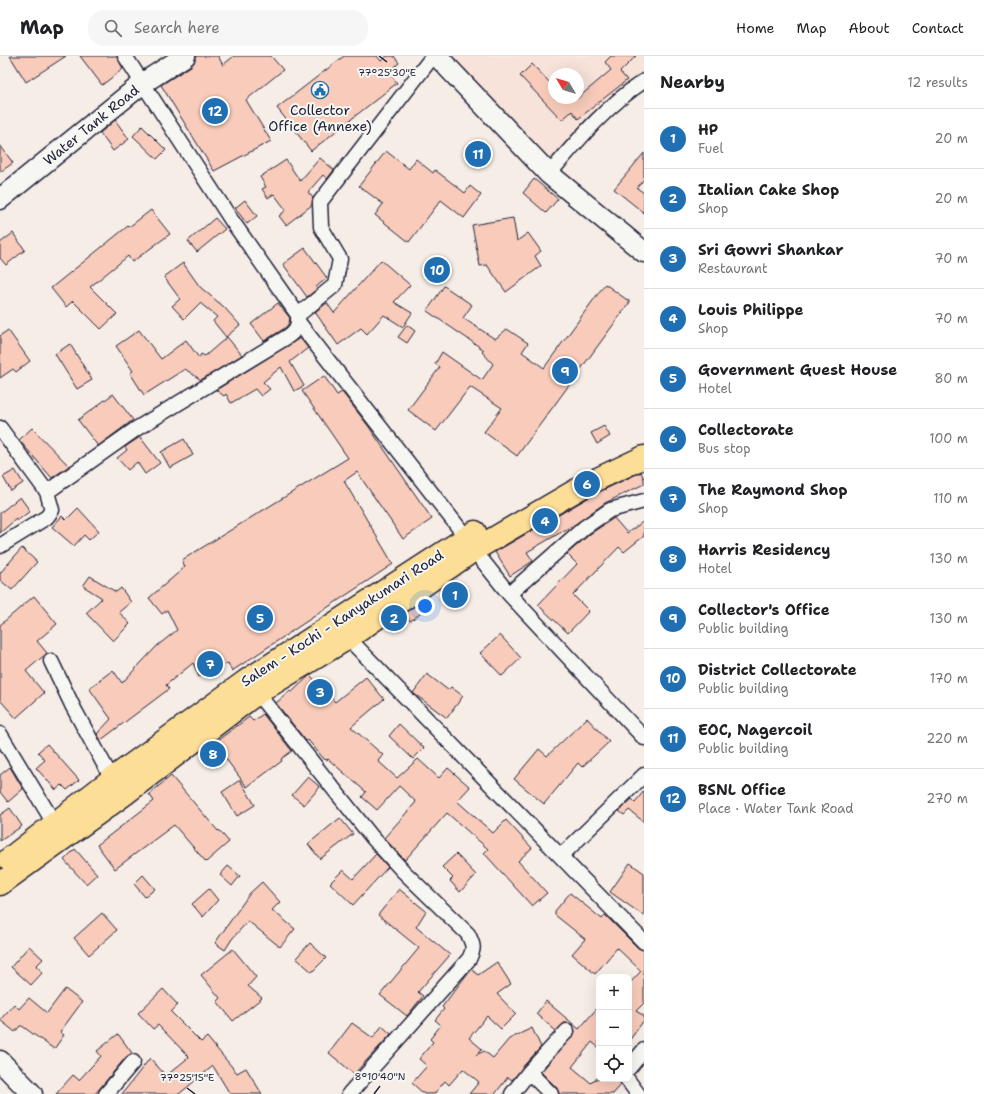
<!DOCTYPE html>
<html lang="en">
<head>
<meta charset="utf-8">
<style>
	:root { --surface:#fff; --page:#f6f6f6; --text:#202124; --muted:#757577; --line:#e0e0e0; --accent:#1f6fb2 }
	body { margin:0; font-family:"Shantell Sans",sans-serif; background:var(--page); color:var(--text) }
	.controls { position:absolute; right:12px; bottom:12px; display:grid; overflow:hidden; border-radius:8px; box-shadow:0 4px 16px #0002 }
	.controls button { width:36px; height:36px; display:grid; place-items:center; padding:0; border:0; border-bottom:1px solid var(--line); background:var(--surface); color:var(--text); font:20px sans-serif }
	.compass { position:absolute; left:548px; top:12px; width:36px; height:36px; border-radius:50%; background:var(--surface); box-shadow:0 4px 16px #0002; rotate:308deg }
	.you { position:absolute; left:425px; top:550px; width:14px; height:14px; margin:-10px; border:3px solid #fff; border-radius:50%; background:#1a73e8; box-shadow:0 0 0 6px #1a73e833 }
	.badge { display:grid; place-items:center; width:26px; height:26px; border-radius:50%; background:var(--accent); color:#fff; font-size:13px; font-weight:700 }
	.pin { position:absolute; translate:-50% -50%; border:2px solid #fff; box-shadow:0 1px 4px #0006 }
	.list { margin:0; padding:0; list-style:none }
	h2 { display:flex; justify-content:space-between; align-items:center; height:52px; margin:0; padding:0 16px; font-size:17px }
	h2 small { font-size:13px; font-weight:400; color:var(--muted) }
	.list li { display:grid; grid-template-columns:26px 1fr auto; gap:12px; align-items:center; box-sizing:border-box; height:60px; padding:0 16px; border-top:1px solid var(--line) }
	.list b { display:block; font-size:15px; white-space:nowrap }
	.list p { margin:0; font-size:13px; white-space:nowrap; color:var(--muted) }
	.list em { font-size:13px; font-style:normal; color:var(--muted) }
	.icon { flex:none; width:22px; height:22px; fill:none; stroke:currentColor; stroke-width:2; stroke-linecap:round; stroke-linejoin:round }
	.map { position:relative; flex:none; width:644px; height:1038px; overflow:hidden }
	header { display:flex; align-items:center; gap:24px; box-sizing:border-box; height:56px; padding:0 20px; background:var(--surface); border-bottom:1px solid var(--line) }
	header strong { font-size:19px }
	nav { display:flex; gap:22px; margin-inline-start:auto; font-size:14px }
	.search { width:280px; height:36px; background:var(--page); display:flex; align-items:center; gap:10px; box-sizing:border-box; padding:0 14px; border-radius:16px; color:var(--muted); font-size:15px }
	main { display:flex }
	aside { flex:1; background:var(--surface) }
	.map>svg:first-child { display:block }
	.built { fill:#f7e3da; fill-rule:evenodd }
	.building { fill:#f8cbba; stroke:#22223b }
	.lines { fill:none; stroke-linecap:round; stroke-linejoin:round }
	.street-casing { stroke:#22223b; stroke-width:17 }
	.secondary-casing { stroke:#22223b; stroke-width:23 }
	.highway-casing { stroke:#22223b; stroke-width:25 }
	.street { stroke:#f6f6f2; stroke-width:14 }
	.secondary { stroke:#f6f6f2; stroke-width:20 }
	.highway { stroke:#fdde96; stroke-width:22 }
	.ticks { fill:none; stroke:#22223b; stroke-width:1.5 }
	.labels { text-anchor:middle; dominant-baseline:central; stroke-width:4; stroke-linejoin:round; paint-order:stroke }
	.poi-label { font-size:14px; fill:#22223b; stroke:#f6f6f2 }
	.street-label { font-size:14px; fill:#22223b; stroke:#f6f6f2 }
	.ticks-label { font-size:10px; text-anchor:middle; fill:#22223b; stroke:#f6f6f2; stroke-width:4; stroke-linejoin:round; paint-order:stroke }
</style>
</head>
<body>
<header>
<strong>Map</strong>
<div class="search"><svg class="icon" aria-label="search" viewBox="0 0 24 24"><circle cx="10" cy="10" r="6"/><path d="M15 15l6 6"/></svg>Search here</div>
<nav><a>Home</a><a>Map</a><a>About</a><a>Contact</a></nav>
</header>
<main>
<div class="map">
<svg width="644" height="1038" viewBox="0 0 644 1038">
	<rect width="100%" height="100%" fill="#f6ede7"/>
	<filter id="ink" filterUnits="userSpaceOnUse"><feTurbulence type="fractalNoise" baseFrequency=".025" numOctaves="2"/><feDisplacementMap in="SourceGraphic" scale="8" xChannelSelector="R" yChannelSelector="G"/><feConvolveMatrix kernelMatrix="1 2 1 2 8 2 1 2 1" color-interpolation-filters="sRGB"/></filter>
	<g filter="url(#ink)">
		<!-- built -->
		<path class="built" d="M 451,0 L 644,0 L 644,15 L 548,104 ZM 554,18 L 578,18 L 578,42 L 554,42 Z"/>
		<!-- building -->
		<path class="building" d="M 10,0 L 66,0 L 26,26 Z
			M 80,0 L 117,0 L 123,13 L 102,29 Z
			M 197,0 L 218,0 L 223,9 L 234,0 L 271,0 L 283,14 L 246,44 L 271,85 L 214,115 L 161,29 L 191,10 Z
			M 344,0 L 377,0 L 381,5 L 387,0 L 394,0 L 399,7 L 389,16 L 397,27 L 311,95 L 277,52 Z
			M 611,0 L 636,0 L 620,16 L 627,24 L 578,63 L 572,55 L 562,64 L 520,20 L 532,8 L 554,31 L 554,42 L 578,42 L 611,14 L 605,6 Z
			M 115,64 L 129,83 L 113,95 L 100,77 Z
			M 142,70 L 166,94 L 157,103 L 133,80 Z
			M 0,89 L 13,107 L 0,116 Z
			M 386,95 L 409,113 L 416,103 L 433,117 L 435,114 L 465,137 L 470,130 L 481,139 L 464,162 L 441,144 L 409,186 L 375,159 L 383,148 L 359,130 Z
			M 644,97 L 644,123 L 637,132 L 644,137 L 644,157 L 614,133 Z
			M 320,102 L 334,114 L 327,123 L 323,119 L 308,136 L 313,142 L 312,149 L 286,169 L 279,160 L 286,154 L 274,138 L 268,142 L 262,133 L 266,131 L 260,121 L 286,104 L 300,125 Z
			M 534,123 L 558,143 L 546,157 L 523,137 Z
			M 245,144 L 257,160 L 247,168 L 235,152 Z
			M 151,154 L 170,178 L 132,206 L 128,200 L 90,231 L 117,258 L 101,273 L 73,245 L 66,251 L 51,232 L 128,170 L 129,171 Z
			M 215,162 L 225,173 L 197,196 L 188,185 Z
			M 513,162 L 517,185 L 528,177 L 541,195 L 535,200 L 541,210 L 506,236 L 487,209 L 480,210 L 472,169 Z
			M 13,177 L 25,194 L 6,209 L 0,202 L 0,187 Z
			M 305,192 L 327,222 L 316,231 L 317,233 L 307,241 L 283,208 Z
			M 381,204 L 410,229 L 394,246 L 412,257 L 403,271 L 384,259 L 367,278 L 361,272 L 338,289 L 315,256 L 327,247 L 334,257 Z
			M 183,207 L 200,231 L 224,251 L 240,269 L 226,281 L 213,265 L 217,261 L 200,247 L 184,263 L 172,250 L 180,243 L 164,221 Z
			M 605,228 L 630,246 L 517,400 L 484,376 L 502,352 L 470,331 L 436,375 L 408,354 L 440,311 L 435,308 L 442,296 L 482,324 L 493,308 L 482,296 L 484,294 L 427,255 L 444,230 L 472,249 L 463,262 L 495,283 L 507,273 L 528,287 L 522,296 L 544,312 Z
			M 278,247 L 290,262 L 289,267 L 285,272 L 264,285 L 251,268 Z
			M 407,269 L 415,275 L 407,287 L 398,281 Z
			M 8,274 L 30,305 L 16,316 L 13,313 L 0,322 L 0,280 Z
			M 139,274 L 161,303 L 186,284 L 199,302 L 201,298 L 205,300 L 227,281 L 242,299 L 201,324 L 185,313 L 144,339 L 130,317 L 133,315 L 116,290 Z
			M 300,282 L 308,292 L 290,306 L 304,330 L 294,335 L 281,311 L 263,326 L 270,333 L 261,340 L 255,333 L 231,347 L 226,338 L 224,340 L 216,334 Z
			M 70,288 L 92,324 L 77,333 L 55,298 Z
			M 324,320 L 337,339 L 342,336 L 369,371 L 432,463 L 403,483 L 357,416 L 344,425 L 393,508 L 232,615 L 228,607 L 199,621 L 193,607 L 166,629 L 169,633 L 101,684 L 97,678 L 111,663 L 89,632 L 113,614 L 122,627 L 157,590 L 177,574 L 167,554 L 162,558 L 149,542 L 185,511 L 182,504 L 348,402 L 302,335 Z
			M 113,338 L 133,364 L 98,390 L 78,364 Z
			M 604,370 L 610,380 L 597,388 L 591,377 Z
			M 32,372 L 69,410 L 52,422 L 19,384 Z
			M 140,381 L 160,407 L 145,418 L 137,406 L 128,414 L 117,402 L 127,394 L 125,391 Z
			M 184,383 L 193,399 L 170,412 L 161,396 Z
			M 15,414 L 23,427 L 11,435 L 3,421 Z
			M 641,416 L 644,423 L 644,428 L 605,447 L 577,467 L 527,496 L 533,505 L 510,520 L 495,496 L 593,439 Z
			M 20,441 L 30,455 L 17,465 L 16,463 L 0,477 L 0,457 Z
			M 78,452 L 99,475 L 89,484 L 84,479 L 74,490 L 52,471 L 62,460 L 66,464 Z
			M 614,462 L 627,477 L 644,465 L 644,480 L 624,496 L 619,491 L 573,539 L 589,555 L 568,577 L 538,549 L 577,508 L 567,498 L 590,478 Z
			M 22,492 L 37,506 L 12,534 L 0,524 L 0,517 Z
			M 90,520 L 116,536 L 121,532 L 131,546 L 119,556 L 130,568 L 113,585 L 86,557 L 102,542 L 83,530 Z
			M 34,540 L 57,568 L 37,585 L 47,597 L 26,615 L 44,637 L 16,662 L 0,644 L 0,569 Z
			M 426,542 L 431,550 L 410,565 L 405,557 Z
			M 500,579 L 521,602 L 502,620 L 480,597 Z
			M 427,618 L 448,634 L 451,631 L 463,640 L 447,662 L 413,637 Z
			M 310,619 L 335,646 L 366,621 L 384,643 L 351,671 L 383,699 L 378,705 L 397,722 L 418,703 L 439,722 L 448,712 L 470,731 L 457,745 L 493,777 L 506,764 L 532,792 L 518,805 L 547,837 L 532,850 L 484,797 L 488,793 L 447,757 L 405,804 L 400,799 L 384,782 L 416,746 L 399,730 L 377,754 L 362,741 L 366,736 L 328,703 L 327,704 L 324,703 L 308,684 L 306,685 L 276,647 L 290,635 L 292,636 Z
			M 263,658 L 292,695 L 281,703 L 282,705 L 247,731 L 214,687 L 249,661 L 253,665 Z
			M 587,662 L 609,686 L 582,711 L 578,707 L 544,748 L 514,723 L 539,693 L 547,700 Z
			M 399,668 L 424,692 L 413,703 L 389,680 Z
			M 47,688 L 79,724 L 67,734 L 62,729 L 56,734 L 36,712 L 45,704 L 38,696 Z
			M 10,711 L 23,733 L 8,746 L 0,736 L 0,719 Z
			M 171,720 L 218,775 L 219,774 L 229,786 L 206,806 L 174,769 L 115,813 L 97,789 L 154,745 L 149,738 Z
			M 308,721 L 320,731 L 304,749 L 292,739 Z
			M 240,724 L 255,749 L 237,760 L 222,736 Z
			M 644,735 L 644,766 L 629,754 L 624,759 L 619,755 L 632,743 L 635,746 Z
			M 10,752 L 22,770 L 0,785 L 0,759 Z
			M 340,762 L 353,778 L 320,803 L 308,788 Z
			M 75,793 L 97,818 L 86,828 L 64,804 Z
			M 376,798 L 388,811 L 353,849 L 330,827 L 343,814 L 353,823 Z
			M 456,798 L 476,819 L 460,836 L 450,825 L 453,822 L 442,811 Z
			M 630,807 L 644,817 L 644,860 L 610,836 Z
			M 228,810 L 240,820 L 232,830 L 220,819 Z
			M 143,819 L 155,833 L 145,841 L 134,828 Z
			M 262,826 L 280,846 L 272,854 L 295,873 L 280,891 L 248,865 L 232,883 L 225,894 L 215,887 L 250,837 Z
			M 209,833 L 218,844 L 203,861 L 192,848 Z
			M 399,833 L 426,855 L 416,871 L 450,899 L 418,936 L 423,940 L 407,960 L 380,939 L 419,892 L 378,859 Z
			M 570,837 L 602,863 L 605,859 L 638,892 L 644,894 L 644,947 L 636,955 L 644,960 L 644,964 L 629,985 L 629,928 L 641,915 L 617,892 L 595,918 L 572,898 L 585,883 L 555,859 L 555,855 Z
			M 102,857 L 117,874 L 89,899 L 74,882 Z
			M 310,887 L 326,902 L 312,916 L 296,902 Z
			M 29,890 L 43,903 L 36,910 L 43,916 L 31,929 L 11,911 Z
			M 233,893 L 256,921 L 248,930 L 262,942 L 233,965 L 217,945 L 220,942 L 201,919 Z
			M 497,906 L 511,928 L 497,938 L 516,958 L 501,973 L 487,960 L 469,982 L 482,993 L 476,999 L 484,995 L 493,1002 L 509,983 L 532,972 L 541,991 L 512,1024 L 508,1021 L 495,1038 L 469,1038 L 479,1026 L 463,1013 L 449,1029 L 445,1025 L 434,1038 L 424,1038 L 412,1027 L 427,1010 L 419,1003 L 433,986 L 430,983 L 441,969 L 435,964 L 444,953 L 442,951 L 471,913 L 478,919 Z
			M 65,933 L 82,946 L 60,976 L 64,979 L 54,993 L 22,970 L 20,970 L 15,976 L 0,964 L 14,948 L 19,953 L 29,942 L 47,957 Z
			M 163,933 L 178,949 L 171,956 L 201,986 L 207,981 L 237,1017 L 246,1012 L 262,1038 L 230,1038 L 213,1010 L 179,1038 L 122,1038 L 150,1002 L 166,1020 L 189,1001 L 158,969 L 153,973 L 138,957 Z
			M 546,945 L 579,973 L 599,950 L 599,992 L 592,986 L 572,1011 L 591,1027 L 595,1023 L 619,1023 L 621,1029 L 613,1038 L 559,1038 L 557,1032 L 541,1016 L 575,976 L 573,969 L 568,967 L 564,967 L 556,975 L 536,958 Z
			M 352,967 L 373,982 L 382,970 L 391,978 L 354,1018 L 329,997 Z
			M 118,978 L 132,997 L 126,1001 L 95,1038 L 56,1038 L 73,1019 L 79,1024 L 101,1000 L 97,995 Z"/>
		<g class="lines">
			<defs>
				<path id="street" d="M 549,118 C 578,84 606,50 644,25
					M 298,259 L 335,229 L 340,203 L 321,171 L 320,146 L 433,0
					M 299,267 L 466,481
					M 0,372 L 47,436 L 52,454 L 47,461 L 0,490
					M 47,436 L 136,373 L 287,281 C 296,275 299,270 298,259 L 232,165 L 125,0
					M 474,494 L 509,538 L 585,471 L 610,454 L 644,445
					M 509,538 L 644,682
					M 348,582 L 644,886
					M 51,605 L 73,651 L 112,723
					M 257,637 L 372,781 L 403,815 L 468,878 C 473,889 475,891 469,903 L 349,1038
					M 0,678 L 54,767
					M 561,800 L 644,719
					M 629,1012 L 644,994
					M 529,1016 L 551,1038
					M 627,1023 L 638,1038
					M 106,1038 L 133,1006
					M 512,1038 L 529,1016 L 567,975"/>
				<path id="secondary" d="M 437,0 L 549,118 L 644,196
					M 0,143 L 143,27 L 185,0
					M 0,1005 L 32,1038"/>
				<path id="highway" d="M 9,803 L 112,723 L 246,625 L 475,476
					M 0,828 L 126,737 L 257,637 L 348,582 L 474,494 L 587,428 L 644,401"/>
			</defs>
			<!-- street casing -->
			<use href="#street" class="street-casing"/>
			<!-- secondary casing -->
			<use href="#secondary" class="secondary-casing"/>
			<!-- highway casing -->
			<use href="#highway" class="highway-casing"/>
			<!-- street -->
			<use href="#street" class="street"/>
			<!-- secondary -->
			<use href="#secondary" class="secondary"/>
			<!-- highway -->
			<use href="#highway" class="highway"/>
		</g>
	</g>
	<!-- ticks -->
	<path class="ticks" d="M 379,0 L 387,6M 187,1032 L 195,1038M 374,1038 L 380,1030"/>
	<!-- icons -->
	<defs>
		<symbol id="civic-ring" viewBox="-11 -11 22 22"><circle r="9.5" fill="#f6f6f2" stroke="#1f6fb2" stroke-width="1.5"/><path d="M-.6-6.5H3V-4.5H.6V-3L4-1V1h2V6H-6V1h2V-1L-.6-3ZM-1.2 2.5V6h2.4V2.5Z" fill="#1f6fb2"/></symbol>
	</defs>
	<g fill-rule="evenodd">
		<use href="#civic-ring" x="310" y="24" width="20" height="20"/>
	</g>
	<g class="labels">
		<!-- poi labels -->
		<g class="poi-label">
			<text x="320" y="54">Collector<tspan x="320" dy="16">Office (Annexe)</tspan></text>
		</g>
		<!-- street labels -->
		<g class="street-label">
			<text transform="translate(91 69) rotate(-39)">Water Tank Road</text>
			<text transform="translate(342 562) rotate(-33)">Salem - Kochi - Kanyakumari Road</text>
		</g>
	</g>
	<g class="ticks-label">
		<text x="387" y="20">77°25'30"E</text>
		<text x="380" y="1024">8°10'40"N</text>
		<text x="187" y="1025">77°25'15"E</text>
	</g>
</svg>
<div class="controls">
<button>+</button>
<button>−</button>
<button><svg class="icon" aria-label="locate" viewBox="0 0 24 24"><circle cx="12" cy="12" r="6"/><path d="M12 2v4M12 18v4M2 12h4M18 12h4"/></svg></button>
</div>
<svg class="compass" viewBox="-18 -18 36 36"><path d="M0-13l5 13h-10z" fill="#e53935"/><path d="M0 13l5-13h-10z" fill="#757577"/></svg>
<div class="you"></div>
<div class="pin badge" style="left:455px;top:539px">1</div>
<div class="pin badge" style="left:394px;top:562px">2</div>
<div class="pin badge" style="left:320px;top:636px">3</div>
<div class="pin badge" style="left:545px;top:465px">4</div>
<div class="pin badge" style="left:260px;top:562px">5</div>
<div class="pin badge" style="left:587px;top:428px">6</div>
<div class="pin badge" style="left:210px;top:608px">7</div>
<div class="pin badge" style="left:213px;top:698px">8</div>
<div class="pin badge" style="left:565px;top:315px">9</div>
<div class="pin badge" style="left:437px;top:214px">10</div>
<div class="pin badge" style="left:478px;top:98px">11</div>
<div class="pin badge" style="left:215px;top:55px">12</div>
</div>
<aside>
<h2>Nearby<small>12 results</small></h2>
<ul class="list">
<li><span class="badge">1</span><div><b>HP</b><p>Fuel</p></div><em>20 m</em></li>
<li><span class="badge">2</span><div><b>Italian Cake Shop</b><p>Shop</p></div><em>20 m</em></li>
<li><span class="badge">3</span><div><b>Sri Gowri Shankar</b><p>Restaurant</p></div><em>70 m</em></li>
<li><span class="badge">4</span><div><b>Louis Philippe</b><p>Shop</p></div><em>70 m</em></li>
<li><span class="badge">5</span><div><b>Government Guest House</b><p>Hotel</p></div><em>80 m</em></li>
<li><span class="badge">6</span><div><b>Collectorate</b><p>Bus stop</p></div><em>100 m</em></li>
<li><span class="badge">7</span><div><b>The Raymond Shop</b><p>Shop</p></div><em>110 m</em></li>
<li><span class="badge">8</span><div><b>Harris Residency</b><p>Hotel</p></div><em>130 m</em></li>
<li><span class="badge">9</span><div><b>Collector's Office</b><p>Public building</p></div><em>130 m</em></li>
<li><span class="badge">10</span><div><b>District Collectorate</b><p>Public building</p></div><em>170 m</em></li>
<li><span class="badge">11</span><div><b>EOC, Nagercoil</b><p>Public building</p></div><em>220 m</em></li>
<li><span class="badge">12</span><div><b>BSNL Office</b><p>Place · Water Tank Road</p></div><em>270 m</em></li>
</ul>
</aside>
</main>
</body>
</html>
